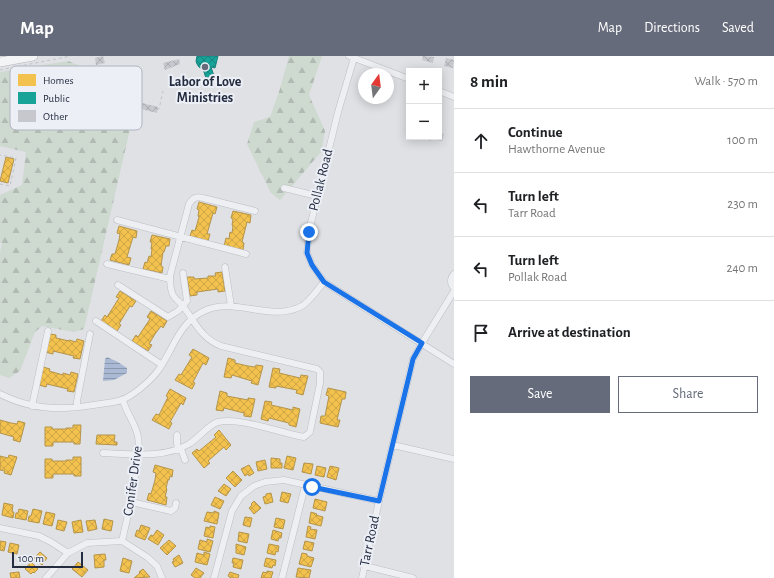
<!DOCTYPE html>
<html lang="en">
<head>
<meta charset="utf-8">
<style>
	:root { --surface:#fff; --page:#f2f2f2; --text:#202124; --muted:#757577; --line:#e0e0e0; --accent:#656b7a }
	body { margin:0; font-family:"Alegreya Sans",sans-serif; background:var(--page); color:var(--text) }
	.controls { position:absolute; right:12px; top:12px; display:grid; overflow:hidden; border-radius:0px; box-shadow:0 2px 10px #0003 }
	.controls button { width:36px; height:36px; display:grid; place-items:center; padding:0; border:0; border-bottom:1px solid var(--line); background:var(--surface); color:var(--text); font:20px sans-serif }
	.compass { position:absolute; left:358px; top:12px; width:36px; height:36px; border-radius:50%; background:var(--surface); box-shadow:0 2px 10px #0003; rotate:14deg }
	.scale { position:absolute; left:12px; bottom:10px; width:71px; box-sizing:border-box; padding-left:4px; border:2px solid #242c40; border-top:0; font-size:11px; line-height:14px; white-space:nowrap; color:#242c40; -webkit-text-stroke:3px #eceff6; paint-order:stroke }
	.stop { position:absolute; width:12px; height:12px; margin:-9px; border:3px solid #1a73e8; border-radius:50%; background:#fff }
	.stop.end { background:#1a73e8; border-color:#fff; box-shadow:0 1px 4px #0008 }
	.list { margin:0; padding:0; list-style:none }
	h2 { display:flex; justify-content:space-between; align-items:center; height:52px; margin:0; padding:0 16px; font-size:17px }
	h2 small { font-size:13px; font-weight:400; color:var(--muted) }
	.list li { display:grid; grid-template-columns:26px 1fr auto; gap:12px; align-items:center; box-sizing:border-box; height:64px; padding:0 16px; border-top:1px solid var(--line) }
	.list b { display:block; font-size:15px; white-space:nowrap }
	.list p { margin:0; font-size:13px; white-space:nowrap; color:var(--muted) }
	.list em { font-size:13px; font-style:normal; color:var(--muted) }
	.actions { display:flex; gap:8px; padding:12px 16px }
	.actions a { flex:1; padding:9px 0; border:1px solid var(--accent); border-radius:0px; text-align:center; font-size:14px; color:var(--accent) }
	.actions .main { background:var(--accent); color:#fff }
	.icon { flex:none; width:22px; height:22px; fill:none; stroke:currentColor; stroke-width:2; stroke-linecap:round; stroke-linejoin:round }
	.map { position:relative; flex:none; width:454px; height:522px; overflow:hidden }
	header { display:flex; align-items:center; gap:24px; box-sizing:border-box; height:56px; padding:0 20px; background:var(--accent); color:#fff }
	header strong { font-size:19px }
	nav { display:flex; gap:22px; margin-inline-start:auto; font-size:14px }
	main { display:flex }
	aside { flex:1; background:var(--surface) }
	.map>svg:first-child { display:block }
	.forest { fill:url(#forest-firs) }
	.water { fill:url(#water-rules) }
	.homes { fill:url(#homes-cross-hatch); stroke:#b4944a }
	.public { fill:url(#public-cross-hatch); stroke:#1b7f7e }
	.building { fill:url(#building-cross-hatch) }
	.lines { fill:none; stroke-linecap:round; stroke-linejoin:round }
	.minor-casing { stroke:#bcbec3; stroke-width:7 }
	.highway-casing { stroke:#b1b4ba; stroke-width:10 }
	.path { stroke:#c0c2c8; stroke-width:1; stroke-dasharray:3 3; stroke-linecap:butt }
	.minor { stroke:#eeeff2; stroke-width:6 }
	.highway { stroke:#f3f4f5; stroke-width:9 }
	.route { stroke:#1a73e8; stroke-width:5 }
	.poi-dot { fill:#656b7a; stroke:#eceff6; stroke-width:1.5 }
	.labels { text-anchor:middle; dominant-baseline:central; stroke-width:4; stroke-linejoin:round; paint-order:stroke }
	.poi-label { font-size:14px; font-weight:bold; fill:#242c40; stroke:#eceff6 }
	.street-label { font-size:14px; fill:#242c40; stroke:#eceff6 }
	.key { fill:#eceff6; stroke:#b0b4bf; stroke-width:1 }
	.key-label { font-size:11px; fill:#242c40 }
</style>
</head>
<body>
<header>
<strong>Map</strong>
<nav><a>Map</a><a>Directions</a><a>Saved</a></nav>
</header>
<main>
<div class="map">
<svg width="454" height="522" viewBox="0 0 454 522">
	<defs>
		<pattern id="forest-firs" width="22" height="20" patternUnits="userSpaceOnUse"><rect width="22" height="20" fill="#ced9cf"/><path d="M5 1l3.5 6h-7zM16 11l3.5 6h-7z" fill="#b1bab3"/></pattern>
		<pattern id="water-rules" width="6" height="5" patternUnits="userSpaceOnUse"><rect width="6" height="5" fill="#aabad4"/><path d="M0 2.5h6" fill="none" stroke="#8a97ad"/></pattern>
		<pattern id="homes-cross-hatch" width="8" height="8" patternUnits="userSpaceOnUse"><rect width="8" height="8" fill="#f2c14e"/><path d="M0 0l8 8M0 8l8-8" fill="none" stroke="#cfa645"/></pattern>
		<pattern id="public-cross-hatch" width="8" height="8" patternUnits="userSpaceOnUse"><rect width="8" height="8" fill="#17a398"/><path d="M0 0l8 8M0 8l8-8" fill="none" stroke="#15857d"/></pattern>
		<pattern id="building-cross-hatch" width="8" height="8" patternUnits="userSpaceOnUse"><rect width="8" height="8" fill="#c6c8ce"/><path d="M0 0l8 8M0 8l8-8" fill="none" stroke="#aaacb2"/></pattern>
	</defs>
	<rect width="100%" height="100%" fill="#dfe1e5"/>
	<!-- forest -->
	<path class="forest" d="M 289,0 L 322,0 L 309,39 L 325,75 L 321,96 L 280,144 L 271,137 L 247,88 L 254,66 L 270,61 L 279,36 Z
		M 68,5 L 100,18 L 122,10 L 128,19 L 142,21 L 84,273 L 74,276 L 42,270 L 35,276 L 20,315 L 9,322 L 0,319 L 0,197 L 2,187 L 0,186 L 0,139 L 22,129 L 26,96 L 0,90 L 0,16 Z"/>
	<!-- water -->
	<path class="water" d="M 107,301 L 118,306 L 127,312 L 127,317 L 114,324 L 103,325 L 105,303 Z"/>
	<!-- homes -->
	<path class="homes" d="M 6,101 L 14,103 L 8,127 L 0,125 Z
		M 199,146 L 217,151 L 215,158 L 213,157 L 207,178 L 210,178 L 208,185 L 190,180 L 192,174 L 195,175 L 199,161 L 198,160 L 199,154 L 197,153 Z
		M 233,155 L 251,159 L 250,167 L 247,166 L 242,186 L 244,187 L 243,194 L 224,190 L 226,182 L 229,183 L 230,176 L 232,177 L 233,170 L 232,169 L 233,163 L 231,162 Z
		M 119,170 L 137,175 L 136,182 L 133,181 L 127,201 L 131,202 L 129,209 L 110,204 L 112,198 L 115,198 L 119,184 L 120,178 L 117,177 Z
		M 152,179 L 170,183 L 169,190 L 166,190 L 164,196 L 163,196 L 161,210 L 163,211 L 162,217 L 143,213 L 145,206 L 147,207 L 149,200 L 151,201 L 152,193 L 151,193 L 152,186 L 150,186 Z
		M 222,216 L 225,235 L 218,236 L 218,233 L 197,236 L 197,239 L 190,240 L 187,221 L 194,221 L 194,223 L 208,222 L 208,220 L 216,220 L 215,217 Z
		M 120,235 L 136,245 L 132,251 L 130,250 L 125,258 L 119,268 L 121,269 L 117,275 L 101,265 L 105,259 L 107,261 L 119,242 L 116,241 Z
		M 151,255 L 167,265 L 163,272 L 161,270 L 155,278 L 149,288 L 152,289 L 148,295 L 132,285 L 136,279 L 138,281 L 150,263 L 147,261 Z
		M 50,278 L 56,279 L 56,282 L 69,285 L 69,284 L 76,286 L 77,283 L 84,285 L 80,303 L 73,302 L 74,300 L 53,295 L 53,298 L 45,296 Z
		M 193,293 L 209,302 L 206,309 L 203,307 L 193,326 L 195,327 L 192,333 L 175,324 L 179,318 L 181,319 L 192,301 L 189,299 Z
		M 228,302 L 235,304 L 235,307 L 248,310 L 255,311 L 256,309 L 263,310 L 258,329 L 251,327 L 252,325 L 232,319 L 231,322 L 224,321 Z
		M 43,311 L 50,313 L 49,315 L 63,319 L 63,317 L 70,319 L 71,316 L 78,318 L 74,336 L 67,335 L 68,333 L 47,328 L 46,331 L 39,329 Z
		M 273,312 L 280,313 L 279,317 L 300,322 L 301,319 L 308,320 L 303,339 L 296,337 L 297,334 L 276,330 L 276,332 L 269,331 Z
		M 328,332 L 346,336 L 345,343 L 342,343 L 337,364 L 340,364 L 338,371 L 320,367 L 321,360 L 325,360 L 329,340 L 326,339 Z
		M 170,333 L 186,342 L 183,349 L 181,347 L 170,366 L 172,367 L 169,373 L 152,364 L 156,358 L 159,359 L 168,341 L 166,340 Z
		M 220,335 L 227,337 L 227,340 L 248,344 L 248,342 L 255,343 L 251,361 L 244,360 L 244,357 L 224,352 L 223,355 L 216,354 Z
		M 265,345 L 272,346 L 271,349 L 293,354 L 293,351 L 300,353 L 296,371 L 289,369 L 289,367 L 269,362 L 268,365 L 261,363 Z
		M 0,364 L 11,367 L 17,368 L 18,365 L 25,367 L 20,386 L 13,384 L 14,381 L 0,377 Z
		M 73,369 L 81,369 L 80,388 L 74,388 L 74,386 L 53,386 L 53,390 L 45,390 L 45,371 L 52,371 L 52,373 L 66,373 L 66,372 L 73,372 Z
		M 219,374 L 231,389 L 226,394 L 224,391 L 208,405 L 210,407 L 204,412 L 192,397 L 197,393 L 199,395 L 216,381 L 214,379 Z
		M 97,379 L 115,379 L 114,386 L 117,386 L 117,389 L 96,388 Z
		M 9,399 L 17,401 L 11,419 L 4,417 L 5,415 L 0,414 L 0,400 L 8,402 Z
		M 287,400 L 296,402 L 293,414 L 284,412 Z
		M 73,401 L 81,401 L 81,420 L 74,420 L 74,418 L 53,418 L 53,422 L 45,422 L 45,403 L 52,403 L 52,405 L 66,405 L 66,404 L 73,404 Z
		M 271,402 L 280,403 L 280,407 L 282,407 L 282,412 L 271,412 Z
		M 265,404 L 267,413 L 258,415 L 256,406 Z
		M 304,407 L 313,408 L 311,418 L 302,416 Z
		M 155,409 L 173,414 L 172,421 L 170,420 L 169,424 L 168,424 L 166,432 L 167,433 L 165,441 L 167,441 L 166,449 L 147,444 L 149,437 L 151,438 L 155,424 L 156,417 L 153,416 Z
		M 249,409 L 254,417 L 249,420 L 248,418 L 245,420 L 241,413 Z
		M 317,410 L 326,412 L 324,421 L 315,419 Z
		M 330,410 L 339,412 L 336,424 L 327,421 Z
		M 233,415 L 242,424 L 235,431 L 226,422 Z
		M 224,428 L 231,433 L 226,440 L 218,435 Z
		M 282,436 L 291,438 L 288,447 L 280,445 Z
		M 271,437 L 273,446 L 265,448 L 263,441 L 266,440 L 266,438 Z
		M 215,441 L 224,445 L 220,453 L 211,449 Z
		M 315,443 L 327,446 L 325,455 L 313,452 Z
		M 254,445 L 261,452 L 254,458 L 249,452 L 252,449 L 251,448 Z
		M 4,447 L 13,449 L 12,456 L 14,456 L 13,462 L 2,459 Z
		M 19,453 L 28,455 L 26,464 L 15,462 L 16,457 L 18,457 Z
		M 33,453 L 42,455 L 39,467 L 28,465 L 29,460 L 31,460 Z
		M 214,455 L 219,457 L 217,468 L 204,465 L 207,456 L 214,457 Z
		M 46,456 L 55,458 L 52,470 L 43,468 Z
		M 311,456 L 317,458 L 316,459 L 323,461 L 321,470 L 309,467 Z
		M 245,461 L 252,462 L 250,471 L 243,469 Z
		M 276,462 L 285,464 L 283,473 L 274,471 Z
		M 104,463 L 113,465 L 111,475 L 102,473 Z
		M 58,464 L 67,466 L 64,475 L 56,473 Z
		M 81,464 L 83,476 L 74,477 L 72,466 Z
		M 95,464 L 97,473 L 88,475 L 86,465 Z
		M 141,469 L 150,472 L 145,484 L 135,480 L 137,474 L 139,475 Z
		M 210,470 L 215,471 L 213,482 L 204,480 L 206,471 L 210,472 Z
		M 308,470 L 311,471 L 310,473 L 317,474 L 315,483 L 306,481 Z
		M 157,474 L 164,479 L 158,489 L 148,483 L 151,479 L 153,480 Z
		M 273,474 L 282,477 L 281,482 L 279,482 L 278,485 L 271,483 Z
		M 239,476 L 249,478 L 247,487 L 238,485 Z
		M 207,483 L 213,485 L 210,496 L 198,493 L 200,484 L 207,486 Z
		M 169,484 L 176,490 L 167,499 L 160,492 Z
		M 0,485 L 6,486 L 4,495 L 0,494 Z
		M 305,485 L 314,487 L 312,495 L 303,493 Z
		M 10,487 L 19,489 L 17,498 L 8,496 Z
		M 236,488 L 246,491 L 244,499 L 236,497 Z
		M 269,488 L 279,490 L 278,496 L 276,495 L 275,499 L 267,497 Z
		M 40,496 L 47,502 L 42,509 L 34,502 Z
		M 204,496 L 210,498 L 207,509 L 195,506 L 197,497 L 204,499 Z
		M 302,497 L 307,498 L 307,500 L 314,502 L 311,511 L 299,508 Z
		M 105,498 L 106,504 L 104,504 L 104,511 L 95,512 L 94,499 Z
		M 179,499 L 183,507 L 175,511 L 172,506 L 174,505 L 173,503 Z
		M 123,502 L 132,505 L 129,517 L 120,515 Z
		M 233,502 L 243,504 L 241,513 L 233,511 L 234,507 L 232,507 Z
		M 266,502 L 276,504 L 275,510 L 273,509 L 272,512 L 264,510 Z
		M 31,506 L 38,513 L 34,517 L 33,516 L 31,518 L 25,513 Z
		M 78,506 L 88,514 L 82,521 L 72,513 Z
		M 196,512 L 204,517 L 200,522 L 195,522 L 191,519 Z
		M 298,512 L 311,514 L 309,522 L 296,521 Z
		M 143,513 L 150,521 L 134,522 L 140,517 L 139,516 Z
		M 267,515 L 273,516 L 271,522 L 261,522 L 263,516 L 267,517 Z
		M 19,516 L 20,522 L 11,522 L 10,517 Z
		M 230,516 L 239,519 L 238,522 L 230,522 L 230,521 L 228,520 Z"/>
	<!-- public -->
	<path class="public" d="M 197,0 L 218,0 L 215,12 L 211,11 L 214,20 L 206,22 L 203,13 L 199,11 L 197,8 L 196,5 Z"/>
	<!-- building -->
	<path class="building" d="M 103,0 L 105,7 L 96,9 L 95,2 Z
		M 423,0 L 434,1 L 433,7 L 422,4 Z
		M 446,2 L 454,4 L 453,12 L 444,10 Z
		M 179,3 L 180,8 L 165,14 L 163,7 Z
		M 142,47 L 158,51 L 157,57 L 141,53 Z
		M 439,77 L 444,78 L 442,85 L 431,83 L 431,85 L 428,84 L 429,81 L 439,81 Z"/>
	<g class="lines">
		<defs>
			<path id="minor" d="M 349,0 L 409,23
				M 354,2 L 338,56 L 309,175 L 307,197 L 312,209 L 324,226 L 454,308
				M 439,35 L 454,41
				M 284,132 L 317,140
				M 117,164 L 246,198
				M 107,208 L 170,223
				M 225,211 L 231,250
				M 454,218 C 450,222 450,228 454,232
				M 118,229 L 168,261 L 178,255 L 187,245 L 183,217
				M 96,265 L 162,309
				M 0,338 C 10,343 20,347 31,349 C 56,355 82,351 107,347 C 111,346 117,346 121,344 C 132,341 150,325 157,316 C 173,295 178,267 204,255 C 236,240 270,267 302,250 C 309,246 319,232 324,226
				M 32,350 L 48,275
				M 77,351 L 77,345 L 90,278
				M 177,379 L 177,387 L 178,394
				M 393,389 L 454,403
				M 181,393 L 185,404
				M 103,397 C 131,398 163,403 189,388 C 198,383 209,368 218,366 C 241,361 280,377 304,381 L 310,376 L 320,327 L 320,316 L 317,313 L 221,290 C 201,282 195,266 183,250 C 180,246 175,243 173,239 C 170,233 170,227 170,220 L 189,148 C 193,142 196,140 203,142 L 255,155
				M 131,446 L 171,455 L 175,452 L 176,447
				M 0,472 L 39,480 L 51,486 L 68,497
				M 122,485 C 128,460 133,435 137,409 C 138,400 140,390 138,381 C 136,368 126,357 123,344
				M 365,510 L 413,522
				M 46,522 L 68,497 L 87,487 L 122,485 L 147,501 L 157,510 L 162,522
				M 214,522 L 232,455 L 241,440 L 254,430 L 265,426 L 284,424 L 379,445
				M 282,522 L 305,430
				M 362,522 L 379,445 L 413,303 L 422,287 L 454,235"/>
			<path id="highway" d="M 0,6 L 33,0"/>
		</defs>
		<!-- minor casing -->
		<use href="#minor" class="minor-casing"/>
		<!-- highway casing -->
		<use href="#highway" class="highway-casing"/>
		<!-- path -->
		<path class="path" d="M 0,14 L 71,0
			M 157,53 L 159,53 L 163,35
			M 0,128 L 10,130 L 16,102 L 0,99"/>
		<!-- minor -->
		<use href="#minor" class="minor"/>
		<!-- highway -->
		<use href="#highway" class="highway"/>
	</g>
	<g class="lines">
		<!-- route -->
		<path class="route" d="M 309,176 L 307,197 L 312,209 L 324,226 L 422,287 L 413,303 L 410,316 L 379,445 L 312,431"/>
	</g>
	<!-- markers -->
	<circle class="poi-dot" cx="205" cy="11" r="4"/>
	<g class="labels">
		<!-- poi labels -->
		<g class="poi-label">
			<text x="205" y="26">Labor of Love<tspan x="205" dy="16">Ministries</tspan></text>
		</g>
		<!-- street labels -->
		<g class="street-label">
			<text transform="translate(321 124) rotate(-76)">Pollak Road</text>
			<text transform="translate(133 425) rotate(-82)">Conifer Drive</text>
			<text transform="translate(370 485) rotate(-78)">Tarr Road</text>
		</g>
	</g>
	<!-- legend -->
	<rect x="10" y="10" width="132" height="64" rx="6" class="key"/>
	<rect x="18" y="18" width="18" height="12" fill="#f2c14e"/>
	<rect x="18" y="36" width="18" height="12" fill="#17a398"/>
	<rect x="18" y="54" width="18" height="12" fill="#c6c8ce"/>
	<g class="key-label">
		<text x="43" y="28">Homes</text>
		<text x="43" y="46">Public</text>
		<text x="43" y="64">Other</text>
	</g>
</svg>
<div class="controls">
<button>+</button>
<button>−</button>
</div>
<svg class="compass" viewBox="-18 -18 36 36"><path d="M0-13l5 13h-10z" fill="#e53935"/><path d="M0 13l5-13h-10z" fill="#757577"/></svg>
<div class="scale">100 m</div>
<div class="stop" style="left:312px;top:431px"></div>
<div class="stop end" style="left:309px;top:176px"></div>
</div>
<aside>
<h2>8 min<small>Walk · 570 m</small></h2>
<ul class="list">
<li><svg class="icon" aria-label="ahead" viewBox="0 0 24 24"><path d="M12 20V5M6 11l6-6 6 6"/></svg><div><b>Continue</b><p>Hawthorne Avenue</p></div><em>100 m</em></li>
<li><svg class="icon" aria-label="left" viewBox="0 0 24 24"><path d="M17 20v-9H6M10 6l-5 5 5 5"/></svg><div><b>Turn left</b><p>Tarr Road</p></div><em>230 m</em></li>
<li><svg class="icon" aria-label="left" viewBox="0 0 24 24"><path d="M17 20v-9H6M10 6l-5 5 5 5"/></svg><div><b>Turn left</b><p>Pollak Road</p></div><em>240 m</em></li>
<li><svg class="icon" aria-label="arrive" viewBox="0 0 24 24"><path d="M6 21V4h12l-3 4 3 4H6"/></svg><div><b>Arrive at destination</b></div></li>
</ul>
<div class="actions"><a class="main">Save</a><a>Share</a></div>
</aside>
</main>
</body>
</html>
